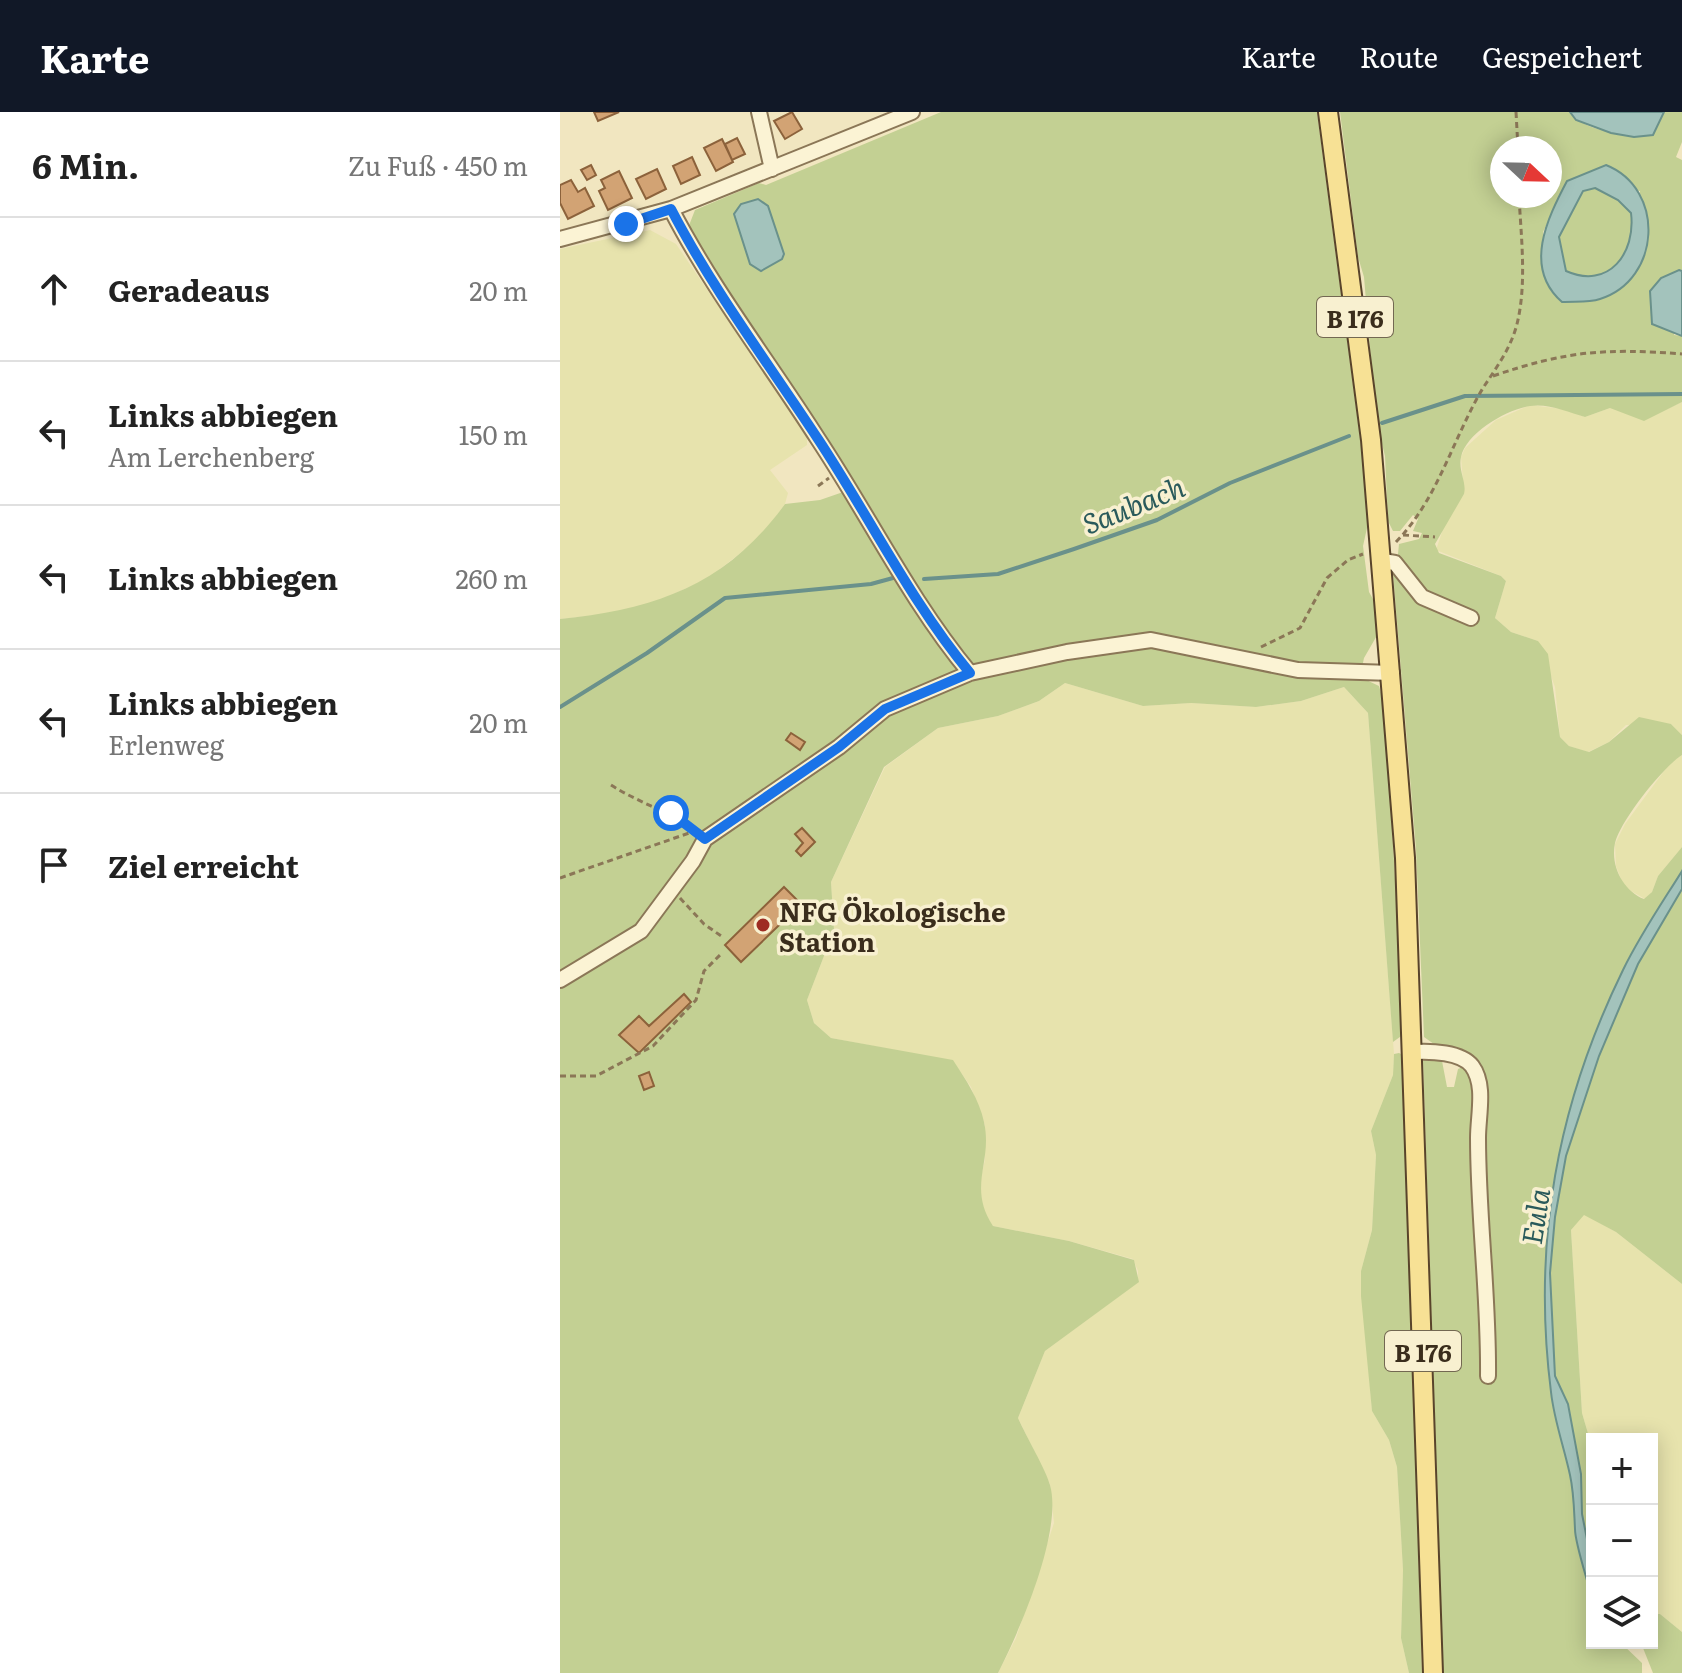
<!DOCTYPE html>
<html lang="de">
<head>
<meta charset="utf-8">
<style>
	:root { --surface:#fff; --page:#f2f2f2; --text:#222; --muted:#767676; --line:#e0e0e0; --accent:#111827 }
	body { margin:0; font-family:Literata,serif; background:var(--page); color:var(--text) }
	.controls { position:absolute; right:24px; bottom:24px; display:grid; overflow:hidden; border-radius:0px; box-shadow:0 4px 20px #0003 }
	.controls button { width:72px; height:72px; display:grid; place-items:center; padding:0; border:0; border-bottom:2px solid var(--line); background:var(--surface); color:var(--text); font:40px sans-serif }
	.compass { position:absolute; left:930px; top:24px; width:72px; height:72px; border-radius:50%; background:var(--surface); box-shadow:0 4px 20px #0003; rotate:112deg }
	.stop { position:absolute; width:24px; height:24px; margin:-18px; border:6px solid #1a73e8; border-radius:50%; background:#fff }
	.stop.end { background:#1a73e8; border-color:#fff; box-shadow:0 2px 8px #0008 }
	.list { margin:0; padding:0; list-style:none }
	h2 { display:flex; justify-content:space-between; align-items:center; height:104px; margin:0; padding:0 32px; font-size:34px }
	h2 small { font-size:26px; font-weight:400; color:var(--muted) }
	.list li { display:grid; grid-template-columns:52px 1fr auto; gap:24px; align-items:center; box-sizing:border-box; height:144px; padding:0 32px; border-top:2px solid var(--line) }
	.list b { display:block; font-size:30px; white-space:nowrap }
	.list p { margin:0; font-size:26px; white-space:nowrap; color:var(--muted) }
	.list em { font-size:26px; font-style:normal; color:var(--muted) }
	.icon { flex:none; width:44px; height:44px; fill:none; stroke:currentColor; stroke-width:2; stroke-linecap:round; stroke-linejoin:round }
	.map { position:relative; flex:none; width:1122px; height:1561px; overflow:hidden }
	header { display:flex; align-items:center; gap:48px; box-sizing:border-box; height:112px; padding:0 40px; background:var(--accent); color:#fff }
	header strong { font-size:38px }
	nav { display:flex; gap:44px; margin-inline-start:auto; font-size:28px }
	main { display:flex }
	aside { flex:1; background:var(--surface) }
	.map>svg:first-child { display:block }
	.farmland { fill:#e7e3ad }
	.green { fill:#c3d093; fill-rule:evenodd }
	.water { fill:#a3c3bc; stroke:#6a918b; stroke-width:2; fill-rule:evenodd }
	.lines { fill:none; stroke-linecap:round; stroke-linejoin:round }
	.stream { stroke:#6a918b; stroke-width:4 }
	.building { fill:#d2a374; stroke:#8c623b; stroke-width:2 }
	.minor-casing { stroke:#8b7757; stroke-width:18 }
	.major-casing { stroke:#59442b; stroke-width:22 }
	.path { stroke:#8b7757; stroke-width:3; stroke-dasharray:6 4; stroke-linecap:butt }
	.minor { stroke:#fbf3d4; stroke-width:14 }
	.major { stroke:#f7e195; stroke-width:18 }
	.route { stroke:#1a73e8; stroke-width:10 }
	.poi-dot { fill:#9e2c23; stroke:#f8f0d0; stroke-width:3 }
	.labels { text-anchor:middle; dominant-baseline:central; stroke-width:7; stroke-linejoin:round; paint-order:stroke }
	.shield { fill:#f8f0d0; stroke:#736852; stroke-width:2 }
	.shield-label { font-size:24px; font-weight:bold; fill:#3a2d1c }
	.poi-label { font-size:26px; font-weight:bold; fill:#3a2d1c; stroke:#f8f0d0; text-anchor:start }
	.water-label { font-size:28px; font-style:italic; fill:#2a5a5b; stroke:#f8f0d0 }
</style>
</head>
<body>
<header>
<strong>Karte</strong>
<nav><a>Karte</a><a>Route</a><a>Gespeichert</a></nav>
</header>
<main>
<aside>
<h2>6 Min.<small>Zu Fuß · 450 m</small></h2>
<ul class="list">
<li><svg class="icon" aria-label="ahead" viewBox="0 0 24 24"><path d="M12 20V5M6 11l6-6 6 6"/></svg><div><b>Geradeaus</b></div><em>20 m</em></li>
<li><svg class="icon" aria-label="left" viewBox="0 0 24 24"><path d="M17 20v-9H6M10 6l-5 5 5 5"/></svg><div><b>Links abbiegen</b><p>Am Lerchenberg</p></div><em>150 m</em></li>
<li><svg class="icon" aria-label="left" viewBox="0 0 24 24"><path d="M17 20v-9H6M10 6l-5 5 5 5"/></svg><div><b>Links abbiegen</b></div><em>260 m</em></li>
<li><svg class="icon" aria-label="left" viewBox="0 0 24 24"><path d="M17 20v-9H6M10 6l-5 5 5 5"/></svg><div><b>Links abbiegen</b><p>Erlenweg</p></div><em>20 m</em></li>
<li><svg class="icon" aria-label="arrive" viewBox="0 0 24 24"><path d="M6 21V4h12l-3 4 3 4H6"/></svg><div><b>Ziel erreicht</b></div></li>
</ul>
</aside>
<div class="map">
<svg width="1122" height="1561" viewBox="0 0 1122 1561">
	<rect width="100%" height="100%" fill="#f1e6c0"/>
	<!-- farmland -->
	<path class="farmland" d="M 90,118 L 116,132 L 247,324 L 247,333 L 210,358 L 228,381 L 225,392 L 201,425 L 147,467 L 100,488 L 58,501 L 0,507 L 0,137 Z
		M 1122,290 L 1122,623 L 1111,612 L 1066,613 L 1049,630 L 1028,640 L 1009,634 L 1000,625 L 995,575 L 978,529 L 951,520 L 935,506 L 946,469 L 941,464 L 876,438 L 885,411 L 904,382 L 901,345 L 905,336 L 936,308 L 970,293 L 1003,297 L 1025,305 L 1050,296 L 1107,297 Z
		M 505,571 L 583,594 L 631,591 L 696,595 L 741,589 L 784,575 L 808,601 L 834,942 L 833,963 L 811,1019 L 816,1043 L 812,1118 L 801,1159 L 812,1299 L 829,1328 L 837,1355 L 843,1458 L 841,1526 L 849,1561 L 438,1561 L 456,1526 L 494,1411 L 490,1372 L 458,1306 L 485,1239 L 578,1170 L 578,1159 L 573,1147 L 509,1129 L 433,1114 L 423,1099 L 419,1073 L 425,1048 L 425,1013 L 411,975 L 393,949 L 271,926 L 254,911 L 247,888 L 274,818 L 271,770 L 325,655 L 378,616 L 438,604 L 479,589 Z
		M 1122,643 L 1122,735 L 1098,764 L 1092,780 L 1085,787 L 1064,775 L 1056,754 L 1055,732 L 1065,712 L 1110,651 Z
		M 1024,1102 L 1056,1120 L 1122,1172 L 1122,1520 L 1100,1502 L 1092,1502 L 1092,1327 L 1032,1327 L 1032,1335 L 1022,1301 L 1011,1118 Z"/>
	<!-- green -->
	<path class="green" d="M 381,0 L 757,0 L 802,341 L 809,407 L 803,434 L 809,480 L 818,496 L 819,520 L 804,546 L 800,565 L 819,574 L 825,594 L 844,922 L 833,930 L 808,601 L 784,575 L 741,589 L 696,595 L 631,591 L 583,594 L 505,571 L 479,589 L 438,604 L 378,616 L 324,655 L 271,770 L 274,818 L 247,888 L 254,911 L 271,926 L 393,948 C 406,968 419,987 424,1010 C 433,1051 407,1074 433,1114 L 509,1129 L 574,1148 L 579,1170 L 485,1239 L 458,1306 C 466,1324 486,1358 490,1373 C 503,1419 460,1518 438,1561 L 0,1561 L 0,507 C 96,497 166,473 225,392 L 260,388 L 286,379 L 369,521 L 394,554 L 407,555 L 251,306 L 162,177 L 128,116 L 135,98 L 199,71 L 206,73 Z
		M 780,0 L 1010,0 C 1029,23 1066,22 1093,23 L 1104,0 L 1122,0 L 1122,30 L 1116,45 L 1122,48 L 1122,159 L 1118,158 L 1114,223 L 1122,224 L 1122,290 L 1084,309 L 1050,296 L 1025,305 C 1008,300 988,291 970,294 C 947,297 906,321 901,345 C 898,359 907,370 904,382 L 875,432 L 879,441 L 941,464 L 946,469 L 935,506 L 951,520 L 978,529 L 988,542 L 1000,625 L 1009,634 L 1029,640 L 1049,630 L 1079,605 L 1111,612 L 1122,623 L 1122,643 C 1102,656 1061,708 1055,731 C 1050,755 1064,779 1084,787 L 1092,780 L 1098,764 L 1122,735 L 1122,1172 L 1056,1120 L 1024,1103 L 1011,1118 L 1022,1301 L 1032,1335 L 1032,1531 L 1061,1531 L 1082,1551 L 1082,1561 L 883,1561 L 863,949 L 865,945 L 876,944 L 882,949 L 887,975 L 894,975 L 898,957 L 905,954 L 864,925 L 856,737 L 833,462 L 836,462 L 839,432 L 859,427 L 862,421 L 853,419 L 858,407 L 853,403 L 840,419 L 833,419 L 828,409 L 825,344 L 816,308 L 804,165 L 798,145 ZM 942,36 L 990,36 L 990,84 L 942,84 ZM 1007,69 L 1080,79 L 1073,164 L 991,180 L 983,120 Z
		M 1035,76 L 1058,88 L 1071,101 C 1075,142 1049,178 1006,159 L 999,125 L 1023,79 Z
		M 839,941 L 843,943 L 862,1561 L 849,1561 L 841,1526 L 843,1458 L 837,1355 L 829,1328 L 812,1299 L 801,1184 L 801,1159 L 812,1118 L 816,1043 L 811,1019 L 833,963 L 834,942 Z
		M 1092,1502 L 1100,1502 L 1122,1520 L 1122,1561 L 1093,1561 L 1081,1531 L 1092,1531 Z"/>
	<!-- water -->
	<path class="water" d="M 1010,0 L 1104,0 L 1093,23 L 1074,25 L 1051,21 L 1016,8 Z
		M 1046,53 C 1106,77 1101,168 1040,187 C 1028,191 1015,189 1002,190 C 963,156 987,107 1007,69 ZM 1035,76 L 1058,88 L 1071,101 C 1076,141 1049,178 1006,159 L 999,125 L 1023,79 Z
		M 198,87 L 208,94 L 224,142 L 222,147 L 201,159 L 190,152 L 174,102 L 181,92 Z
		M 1119,158 L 1122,159 L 1122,224 L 1092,212 L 1090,179 L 1101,166 Z
		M 1122,759 L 1122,777 L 1078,852 L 1039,944 L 1006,1044 L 995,1105 L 990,1161 L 995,1264 L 1008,1292 L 1021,1362 L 1022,1402 L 1032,1452 L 1032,1487 C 1028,1469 1015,1432 1015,1417 C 1014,1398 1014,1381 1010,1363 C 1004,1335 994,1308 991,1280 C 972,1130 997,993 1063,858 C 1080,823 1102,791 1122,759 Z"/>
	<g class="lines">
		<!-- stream -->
		<path class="stream" d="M 822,311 L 905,284 L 1122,282
			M 364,467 L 438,462 L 514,437 L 597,408 L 670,371 L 789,324
			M 0,595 L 87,541 L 165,486 L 311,472 L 333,466"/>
	</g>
	<!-- building -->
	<path class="building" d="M 34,0 L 59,0 L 38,9 Z
		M 232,0 L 242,17 L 225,27 L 214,9 Z
		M 177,26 L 185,42 L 172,48 L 165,32 Z
		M 162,27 L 173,50 L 156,59 L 144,36 Z
		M 132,45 L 140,63 L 121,72 L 113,54 Z
		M 31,53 L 36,63 L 27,68 L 21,58 Z
		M 97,57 L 106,77 L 86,87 L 76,67 Z
		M 59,59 L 72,86 L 48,98 L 39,79 L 45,76 L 41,68 Z
		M 11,68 L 18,80 L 25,76 L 34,94 L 8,107 L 0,91 L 0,73 Z
		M 231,621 L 245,630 L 240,638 L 226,628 Z
		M 242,716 L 255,730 L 241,744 L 236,739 L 243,731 L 235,722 Z
		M 224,775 L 241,792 L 181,850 L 165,833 Z
		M 124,882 L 131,890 L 79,941 L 59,923 L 79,904 L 89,914 Z
		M 89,960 L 94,974 L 84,978 L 79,964 Z"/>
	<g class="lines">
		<defs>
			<path id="minor" d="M 199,0 L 212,57
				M 111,97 C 153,178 209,250 258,327 C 309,404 351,490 410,561
				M 0,127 L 111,97 L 352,0
				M 823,449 L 835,451 L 862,485 L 911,506
				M 0,868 L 81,819 L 133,749 L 145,727 L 279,635 L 325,597 L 410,561 L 507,540 L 591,528 L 738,558 L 832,561
				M 854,940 C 871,939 901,940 912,954 C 926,973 918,1003 918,1026 C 918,1105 929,1185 928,1264"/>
			<path id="major" d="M 768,0 L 811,328 L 845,746 L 873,1561"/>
		</defs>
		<!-- minor casing -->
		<use href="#minor" class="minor-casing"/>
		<!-- major casing -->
		<use href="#major" class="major-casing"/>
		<!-- path -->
		<path class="path" d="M 956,0 L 958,36
			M 933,264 C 1006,239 1045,236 1122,242
			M 258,374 L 269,366
			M 843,423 L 875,425
			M 836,430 C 878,387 893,326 923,276 C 936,256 951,236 957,212 C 967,172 961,124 959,84
			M 701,535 L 740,516 L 767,466 L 788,448 L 803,442
			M 51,673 C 79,691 109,699 136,720
			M 0,766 L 132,720
			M 120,786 L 144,812 L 164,826
			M 0,964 L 36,964 L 93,934 L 136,888 L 144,859 L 160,843"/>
		<!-- minor -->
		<use href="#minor" class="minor"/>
		<!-- major -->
		<use href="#major" class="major"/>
	</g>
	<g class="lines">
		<!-- route -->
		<path class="route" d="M 66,112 L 111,97 C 153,178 208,251 258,327 C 309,404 351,490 410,561 L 325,597 L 279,635 L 145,727 L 111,701"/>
	</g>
	<!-- markers -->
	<circle class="poi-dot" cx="203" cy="813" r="8"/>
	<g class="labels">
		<!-- shield labels -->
		<g class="shield">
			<rect x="757" y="185" width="76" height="40" rx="6"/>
			<rect x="825" y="1219" width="76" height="40" rx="6"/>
		</g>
		<g class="shield-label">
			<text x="795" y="205">B 176</text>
			<text x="863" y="1239">B 176</text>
		</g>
		<!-- poi labels -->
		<g class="poi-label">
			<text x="219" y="798">NFG Ökologische<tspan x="219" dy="30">Station</tspan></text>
		</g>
		<!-- water labels -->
		<g class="water-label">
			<text transform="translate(573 392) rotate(-22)">Saubach</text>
			<text transform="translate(974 1104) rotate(-81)">Eula</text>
		</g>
	</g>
</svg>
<div class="controls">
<button>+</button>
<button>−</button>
<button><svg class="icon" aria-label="layers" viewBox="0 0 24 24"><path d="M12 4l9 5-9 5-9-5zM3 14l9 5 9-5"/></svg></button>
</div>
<svg class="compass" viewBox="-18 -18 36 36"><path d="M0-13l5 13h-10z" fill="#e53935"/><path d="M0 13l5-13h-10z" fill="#767676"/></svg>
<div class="stop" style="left:111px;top:701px"></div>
<div class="stop end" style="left:66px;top:112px"></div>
</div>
</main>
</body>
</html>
